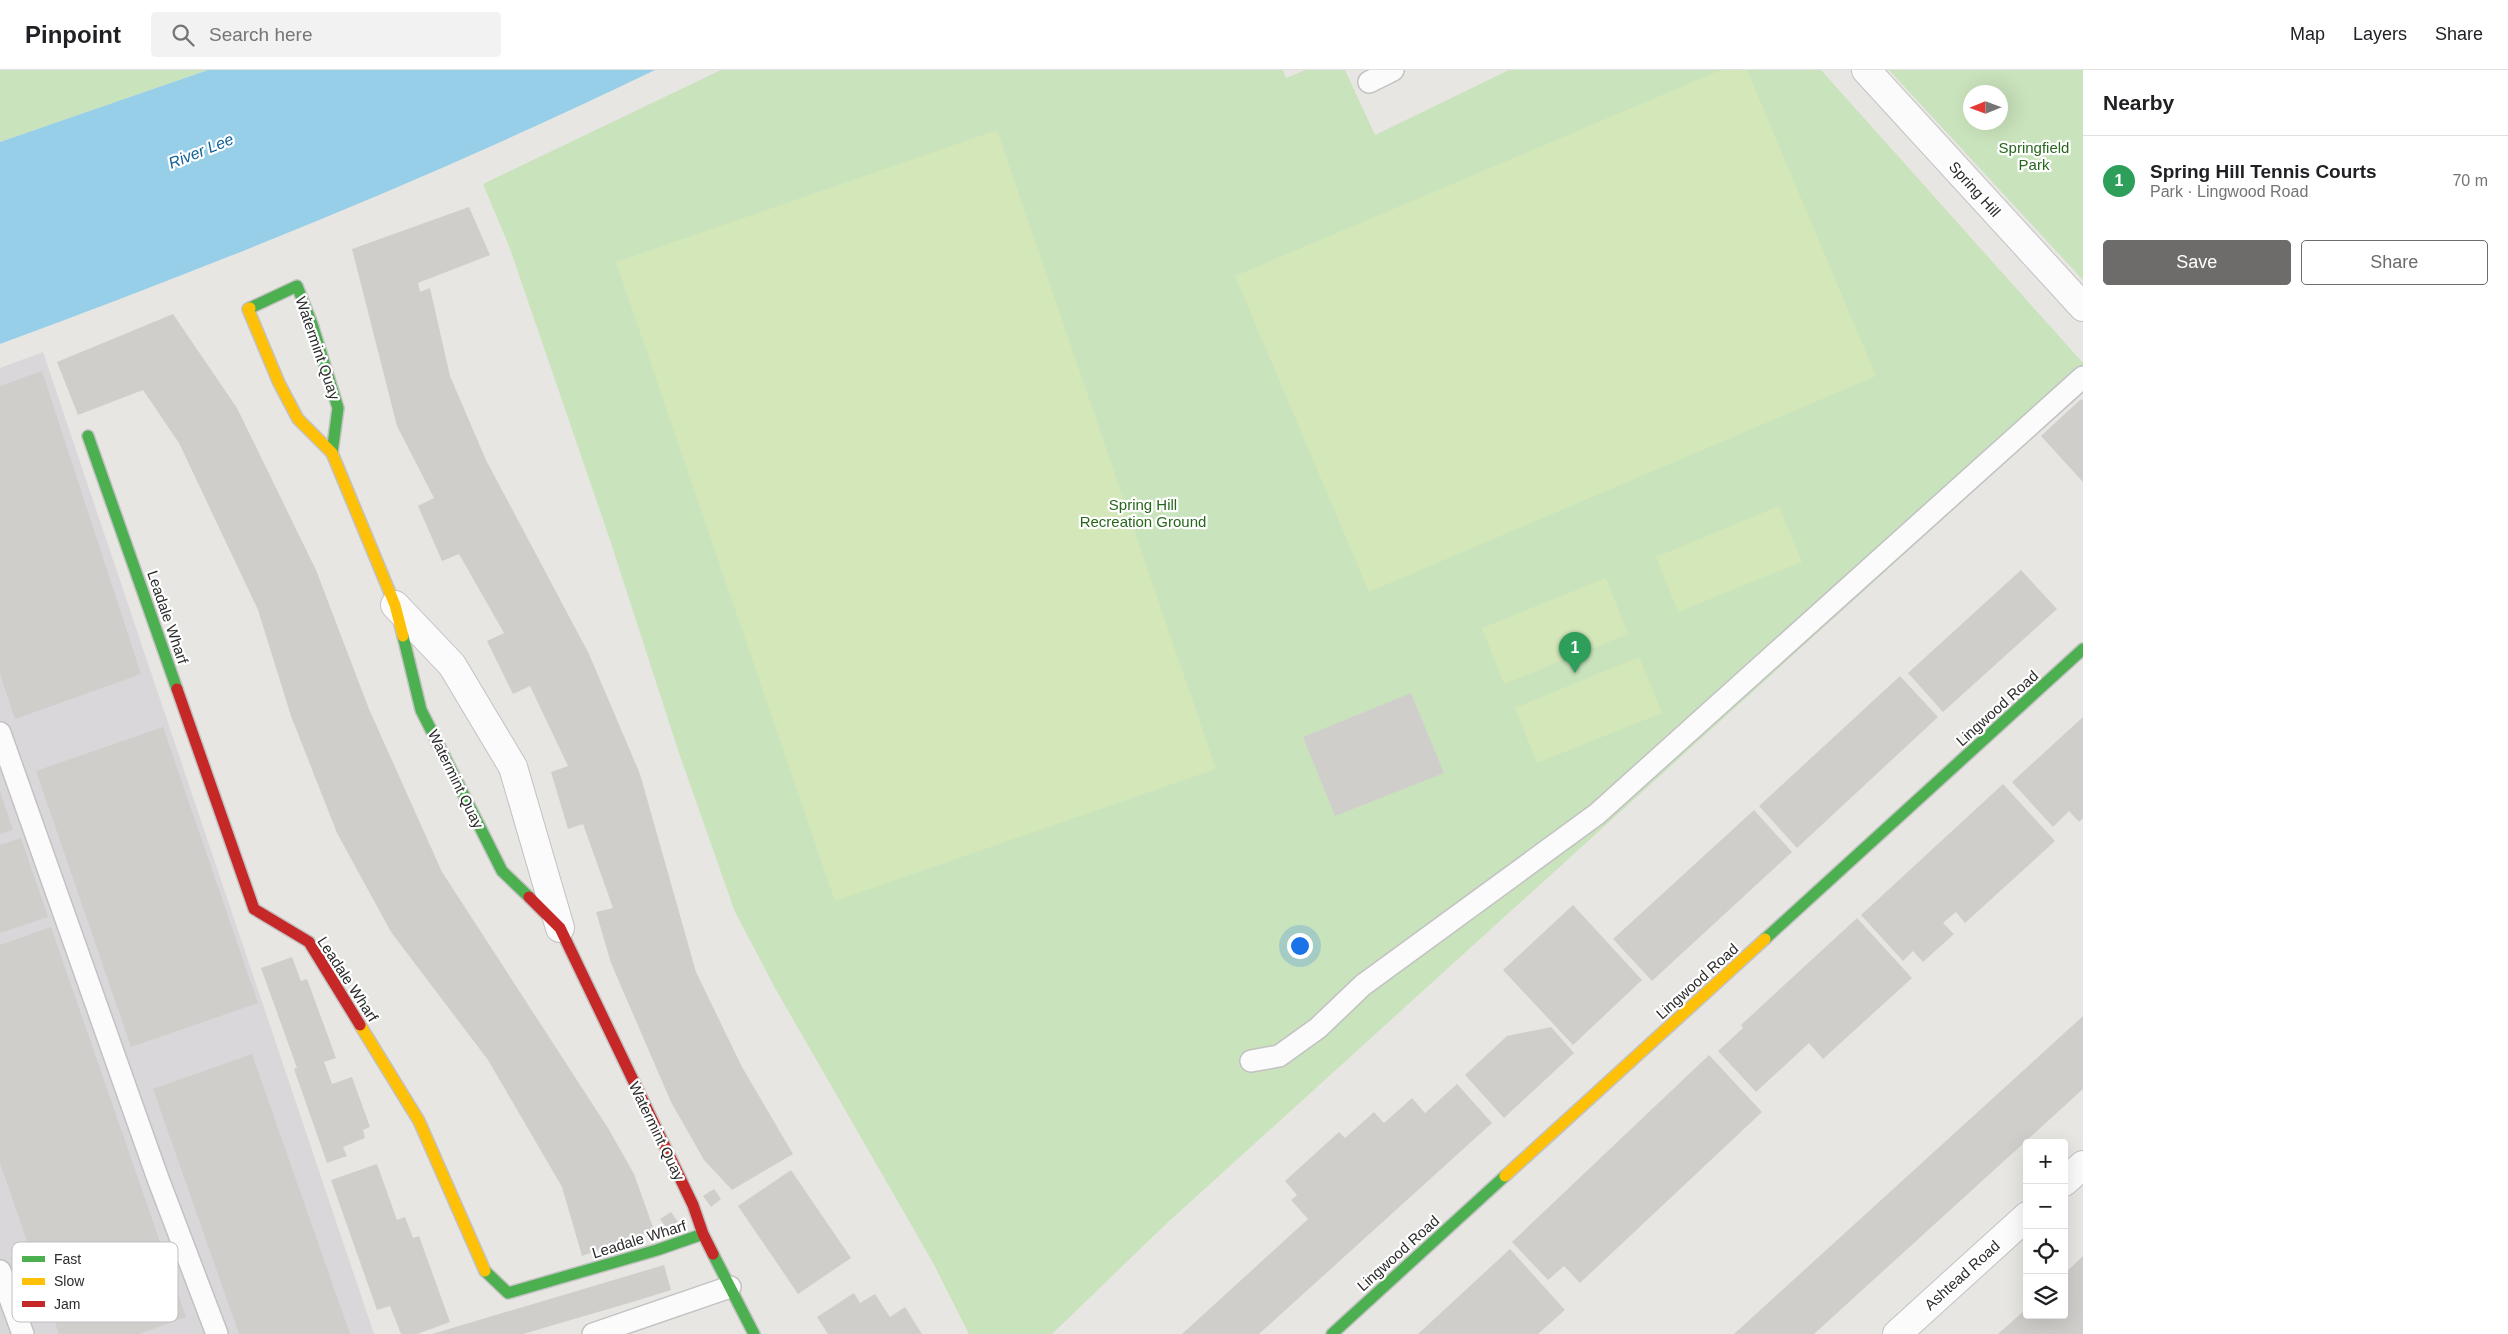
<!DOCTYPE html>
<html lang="en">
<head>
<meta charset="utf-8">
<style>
	:root { --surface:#fff; --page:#f2f2f2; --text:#202124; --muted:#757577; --line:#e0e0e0; --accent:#6d6c6b }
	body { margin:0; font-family:Helvetica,sans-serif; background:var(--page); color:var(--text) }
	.controls { position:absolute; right:15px; bottom:15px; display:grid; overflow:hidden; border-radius:5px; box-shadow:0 5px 20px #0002 }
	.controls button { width:45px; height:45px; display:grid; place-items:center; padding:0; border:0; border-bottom:1px solid var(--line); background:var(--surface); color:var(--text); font:25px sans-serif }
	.compass { position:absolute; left:1963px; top:15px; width:45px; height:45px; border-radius:50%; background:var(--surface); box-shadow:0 5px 20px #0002; rotate:269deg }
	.you { position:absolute; left:1299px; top:875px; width:18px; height:18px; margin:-12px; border:4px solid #fff; border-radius:50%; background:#1a73e8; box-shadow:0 0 0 8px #1a73e833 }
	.badge { display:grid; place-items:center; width:32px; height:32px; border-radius:50%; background:var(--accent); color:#fff; font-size:16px; font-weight:700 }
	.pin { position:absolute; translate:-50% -41px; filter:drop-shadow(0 1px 2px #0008) }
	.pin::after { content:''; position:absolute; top:26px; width:18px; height:15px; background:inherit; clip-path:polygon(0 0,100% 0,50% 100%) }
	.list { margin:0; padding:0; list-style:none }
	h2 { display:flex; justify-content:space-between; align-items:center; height:65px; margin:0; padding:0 20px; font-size:21px }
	h2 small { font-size:16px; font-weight:400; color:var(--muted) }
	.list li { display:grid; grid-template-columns:32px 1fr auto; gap:15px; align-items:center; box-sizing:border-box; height:90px; padding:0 20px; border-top:1px solid var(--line) }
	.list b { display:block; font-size:19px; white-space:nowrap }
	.list p { margin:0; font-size:16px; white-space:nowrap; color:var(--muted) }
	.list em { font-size:16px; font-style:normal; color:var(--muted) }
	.actions { display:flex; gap:10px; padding:15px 20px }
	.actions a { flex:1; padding:11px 0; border:1px solid var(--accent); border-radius:5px; text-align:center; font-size:18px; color:var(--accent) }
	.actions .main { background:var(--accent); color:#fff }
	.icon { flex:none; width:28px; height:28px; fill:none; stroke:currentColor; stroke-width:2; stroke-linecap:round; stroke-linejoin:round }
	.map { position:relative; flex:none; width:2083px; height:1264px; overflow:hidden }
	header { display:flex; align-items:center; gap:30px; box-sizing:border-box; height:70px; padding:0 25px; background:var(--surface); border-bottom:1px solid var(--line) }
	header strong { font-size:24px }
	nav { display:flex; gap:28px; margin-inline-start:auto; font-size:18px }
	.search { width:350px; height:45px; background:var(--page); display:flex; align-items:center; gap:12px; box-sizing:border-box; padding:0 18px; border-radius:5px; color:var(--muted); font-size:19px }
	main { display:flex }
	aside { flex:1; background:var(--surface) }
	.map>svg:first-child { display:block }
	.industrial { fill:#d9d7d9 }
	.green { fill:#c9e3bc; fill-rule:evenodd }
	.pitch { fill:#d3e7b9 }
	.water { fill:#97cfe8 }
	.building { fill:#d0cecb }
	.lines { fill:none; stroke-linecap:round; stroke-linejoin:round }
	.lane-casing { stroke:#c2c2c2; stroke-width:24 }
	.street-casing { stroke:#c2c2c2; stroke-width:30 }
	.fast-casing { stroke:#c2c2c2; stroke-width:14 }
	.slow-casing { stroke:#c2c2c2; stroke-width:14 }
	.jam-casing { stroke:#c2c2c2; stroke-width:14 }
	.lane { stroke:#fcfbfb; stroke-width:21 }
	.street { stroke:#fcfbfb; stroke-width:28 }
	.fast { stroke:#4caf50; stroke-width:11 }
	.slow { stroke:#ffc107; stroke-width:11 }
	.jam { stroke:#c62828; stroke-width:11 }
	.labels { text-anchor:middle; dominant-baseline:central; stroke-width:4.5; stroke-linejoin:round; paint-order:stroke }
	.park-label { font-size:15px; fill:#27671c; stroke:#fff }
	.street-label { font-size:15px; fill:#2b2b2b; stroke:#fff }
	.water-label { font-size:16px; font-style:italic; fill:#116299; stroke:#fff }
	.key { fill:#fff; stroke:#bfbfbf; stroke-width:1 }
	.key-label { font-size:14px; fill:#2b2b2b }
</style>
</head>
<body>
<header>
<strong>Pinpoint</strong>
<div class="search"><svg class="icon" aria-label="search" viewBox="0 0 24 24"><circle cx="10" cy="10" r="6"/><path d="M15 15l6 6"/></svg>Search here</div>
<nav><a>Map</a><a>Layers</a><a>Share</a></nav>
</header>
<main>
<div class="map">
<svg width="2083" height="1264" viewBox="0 0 2083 1264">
	<rect width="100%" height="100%" fill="#e8e6e2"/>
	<!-- industrial -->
	<path class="industrial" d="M 43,282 L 374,1264 L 0,1264 L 0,298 Z"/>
	<!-- green -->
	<path class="green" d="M 0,0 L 208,0 L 0,72 Z
		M 721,0 L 1283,0 L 1286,8 L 1306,0 L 1345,0 L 1375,65 L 1509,0 L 1821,0 L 2083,293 L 2083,322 L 1166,1154 L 1052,1264 L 969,1264 L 932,1191 L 775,918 L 735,842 L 679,683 L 610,470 L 509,176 L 483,114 Z
		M 1889,0 L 2083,0 L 2083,210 ZM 1970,22 L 2000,22 L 2000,52 L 1970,52 Z"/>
	<!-- pitch -->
	<path class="pitch" d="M 1721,0 L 1747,0 L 1876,306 L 1369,522 L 1235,206 Z
		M 997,60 L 1216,699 L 835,831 L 616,192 Z
		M 1779,436 L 1802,492 L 1678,542 L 1656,487 Z
		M 1606,508 L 1628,564 L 1504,614 L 1482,558 Z
		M 1639,587 L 1662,643 L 1537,693 L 1515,638 Z"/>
	<!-- water -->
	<path class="water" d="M 208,0 L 655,0 C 442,103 223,192 0,274 L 0,72 Z"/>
	<!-- building -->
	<path class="building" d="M 469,137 L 490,185 L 418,213 L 420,222 L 430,218 L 450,306 L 486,390 L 589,584 L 640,704 L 696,902 L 742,997 L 793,1084 L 732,1120 L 704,1090 L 671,1032 L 611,893 L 596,842 L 613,838 L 583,754 L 568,759 L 551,702 L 568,696 L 530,616 L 513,624 L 487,571 L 504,563 L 459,484 L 442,491 L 418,436 L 434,428 L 397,356 L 352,179 Z
		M 173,244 L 237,338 L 316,500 L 369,639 L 442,802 L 608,1058 L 634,1104 L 654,1160 L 582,1186 L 562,1117 L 488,990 L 391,862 L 337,763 L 291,646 L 258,540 L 179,373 L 143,320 L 78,345 L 57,292 Z
		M 42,301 L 141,604 L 15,649 L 0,604 L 0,316 Z
		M 2081,329 L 2083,331 L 2083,412 L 2041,366 Z
		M 2021,500 L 2057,539 L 1943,642 L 1908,603 Z
		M 1900,606 L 1938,647 L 1797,778 L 1759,736 Z
		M 1411,623 L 1444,703 L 1335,746 L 1303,667 Z
		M 2083,647 L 2083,748 L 2079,752 L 2069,741 L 2053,757 L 2012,712 Z
		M 163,657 L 258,933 L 131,977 L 36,701 Z
		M 2003,714 L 2055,771 L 1965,853 L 1956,842 L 1943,853 L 1954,864 L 1923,892 L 1913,881 L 1903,891 L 1861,845 Z
		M 0,721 L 13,760 L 0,764 Z
		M 1754,740 L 1792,782 L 1652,911 L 1613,869 Z
		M 21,768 L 48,847 L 0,863 L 0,775 Z
		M 1573,835 L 1642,910 L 1573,975 L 1503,900 Z
		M 1857,848 L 1912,908 L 1823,989 L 1809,973 L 1756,1022 L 1718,981 L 1743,958 L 1741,955 Z
		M 51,857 L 186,1247 L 139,1264 L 59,1264 L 0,1093 L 0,875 Z
		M 292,887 L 301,911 L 307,909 L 336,988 L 324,992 L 332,1014 L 352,1007 L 370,1057 L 363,1060 L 365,1068 L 343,1077 L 347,1086 L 327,1093 L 294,999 L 297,998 L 261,898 Z
		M 2083,946 L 2083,1019 L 1814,1264 L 1734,1264 Z
		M 1551,957 L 1574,983 L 1504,1048 L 1465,1005 L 1507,966 Z
		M 252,984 L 350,1264 L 239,1264 L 153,1019 Z
		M 1709,985 L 1762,1042 L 1580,1213 L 1564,1196 L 1548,1210 L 1512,1172 Z
		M 1457,1014 L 1492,1053 L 1259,1264 L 1182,1264 L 1308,1149 L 1291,1130 L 1297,1125 L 1285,1111 L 1339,1062 L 1345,1068 L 1374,1042 L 1384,1053 L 1412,1028 L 1425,1043 Z
		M 377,1094 L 397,1150 L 405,1147 L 413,1168 L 419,1166 L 450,1252 L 417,1264 L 401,1264 L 390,1236 L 377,1240 L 331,1110 Z
		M 791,1100 L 851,1188 L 798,1224 L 738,1136 Z
		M 714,1119 L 721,1129 L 711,1137 L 703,1126 Z
		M 671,1142 L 678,1152 L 667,1159 L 660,1149 Z
		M 1510,1179 L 1565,1240 L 1538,1264 L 1418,1264 Z
		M 2083,1186 L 2083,1264 L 1998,1264 L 2027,1238 L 2027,1245 L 2064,1245 L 2064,1204 Z
		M 664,1195 L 671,1220 L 639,1230 L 523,1264 L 432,1264 Z
		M 854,1223 L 860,1233 L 875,1224 L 890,1247 L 905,1237 L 922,1264 L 828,1264 L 817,1247 Z"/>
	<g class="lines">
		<defs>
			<path id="lane" d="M 1369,12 L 1393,0
				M 0,663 L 157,1106 L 217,1264
				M 1251,991 L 1279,986 L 1318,958 L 1363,915 L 1597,744 L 2083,307
				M 0,1201 L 23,1264
				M 593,1264 L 730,1217"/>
			<path id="street" d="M 1866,0 L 2083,237
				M 395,535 L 452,595 L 513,697 L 560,858
				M 2064,1112 L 2083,1095
				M 1897,1264 L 2027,1146"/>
			<path id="fast" d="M 250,238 L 297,216 L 312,254 L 338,338 L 332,383
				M 88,366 L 177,619
				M 403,566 L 421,640 L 502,801 L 529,827
				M 1765,869 L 2083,579
				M 713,1184 L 754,1264
				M 485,1201 L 508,1223 L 657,1180 L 703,1164
				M 1332,1264 L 1505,1106"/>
			<path id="slow" d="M 250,238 L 248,239 L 279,313 L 298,349 L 332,383 L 395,535 L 403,566
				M 360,955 L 419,1051 L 485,1201
				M 1505,1106 L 1765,869"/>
			<path id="jam" d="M 177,619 L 254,839 L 309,872 L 360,955
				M 529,827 L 560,858 L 693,1135 L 703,1164 L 713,1184"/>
		</defs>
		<!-- lane casing -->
		<use href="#lane" class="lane-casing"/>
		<!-- street casing -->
		<use href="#street" class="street-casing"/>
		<!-- fast casing -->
		<use href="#fast" class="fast-casing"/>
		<!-- slow casing -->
		<use href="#slow" class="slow-casing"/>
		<!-- jam casing -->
		<use href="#jam" class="jam-casing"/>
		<!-- lane -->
		<use href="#lane" class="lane"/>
		<!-- street -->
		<use href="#street" class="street"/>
		<!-- fast -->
		<use href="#fast" class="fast"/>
		<!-- slow -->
		<use href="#slow" class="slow"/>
		<!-- jam -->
		<use href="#jam" class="jam"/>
	</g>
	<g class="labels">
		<!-- park labels -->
		<g class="park-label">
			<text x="2034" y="77">Springfield<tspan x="2034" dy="17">Park</tspan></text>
			<text x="1143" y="434">Spring Hill<tspan x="1143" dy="17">Recreation Ground</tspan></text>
		</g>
		<!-- street labels -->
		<g class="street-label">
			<text transform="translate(1975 119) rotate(48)">Spring Hill</text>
			<text transform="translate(318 278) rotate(71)">Watermint Quay</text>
			<text transform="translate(168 547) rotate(71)">Leadale Wharf</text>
			<text transform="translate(1997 638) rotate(-42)">Lingwood Road</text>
			<text transform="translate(456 709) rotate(64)">Watermint Quay</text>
			<text transform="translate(348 909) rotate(57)">Leadale Wharf</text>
			<text transform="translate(1697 911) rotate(-42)">Lingwood Road</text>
			<text transform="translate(657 1061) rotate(64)">Watermint Quay</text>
			<text transform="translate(639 1169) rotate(-17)">Leadale Wharf</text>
			<text transform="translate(1398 1183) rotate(-42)">Lingwood Road</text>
			<text transform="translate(1962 1205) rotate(-42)">Ashtead Road</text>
		</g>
		<!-- water labels -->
		<g class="water-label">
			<text transform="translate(201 81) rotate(-22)">River Lee</text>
		</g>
	</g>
	<!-- legend -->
	<rect x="12" y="1172" width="166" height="80" rx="8" class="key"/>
	<rect x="22" y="1186" width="23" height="6" fill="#4caf50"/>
	<rect x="22" y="1208" width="23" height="7" fill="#ffc107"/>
	<rect x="22" y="1231" width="23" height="6" fill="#c62828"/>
	<g class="key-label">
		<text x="54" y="1194">Fast</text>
		<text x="54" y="1216">Slow</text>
		<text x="54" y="1239">Jam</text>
	</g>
</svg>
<div class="controls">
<button>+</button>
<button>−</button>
<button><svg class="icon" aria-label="locate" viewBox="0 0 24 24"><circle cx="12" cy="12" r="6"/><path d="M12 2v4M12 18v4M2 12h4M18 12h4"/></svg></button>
<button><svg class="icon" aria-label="layers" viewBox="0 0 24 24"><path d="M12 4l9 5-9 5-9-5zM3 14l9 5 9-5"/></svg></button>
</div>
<svg class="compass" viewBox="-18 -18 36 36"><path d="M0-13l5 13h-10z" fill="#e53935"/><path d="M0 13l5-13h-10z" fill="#757577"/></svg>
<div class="you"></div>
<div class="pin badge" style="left:1575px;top:603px;background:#2e9e5b">1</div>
</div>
<aside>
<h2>Nearby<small></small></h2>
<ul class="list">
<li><span class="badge" style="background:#2e9e5b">1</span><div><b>Spring Hill Tennis Courts</b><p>Park · Lingwood Road</p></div><em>70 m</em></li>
</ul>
<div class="actions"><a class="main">Save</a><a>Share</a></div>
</aside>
</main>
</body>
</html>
